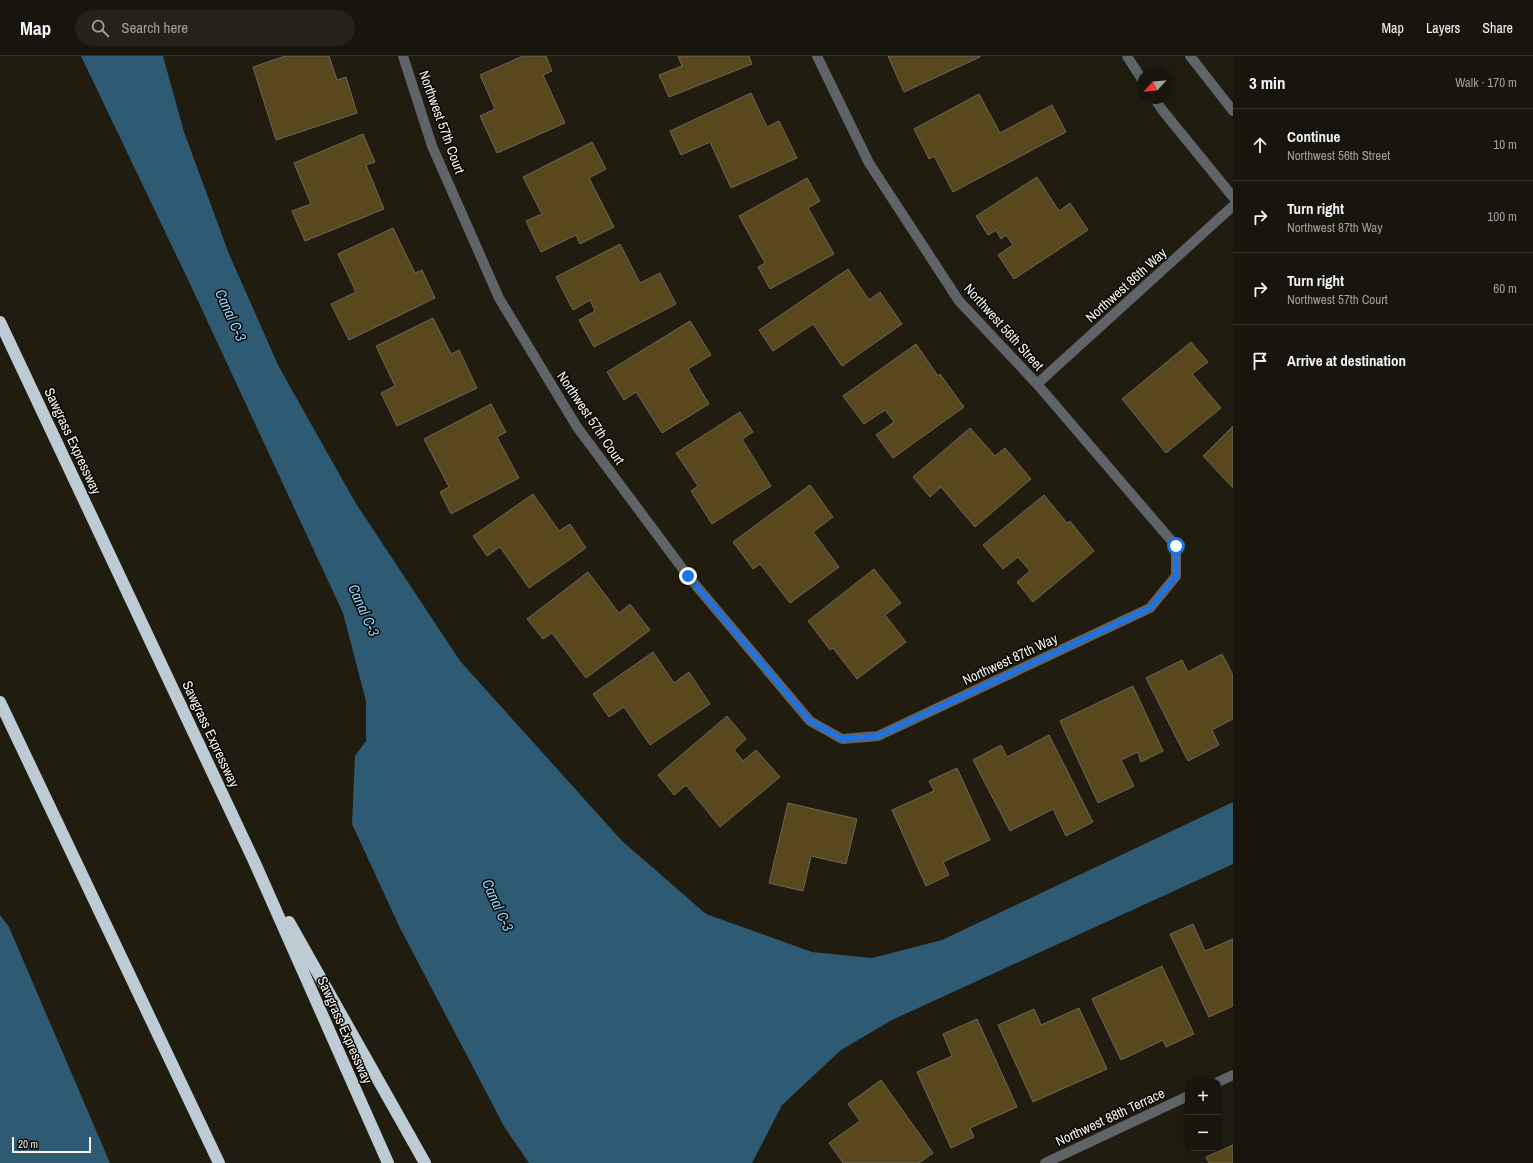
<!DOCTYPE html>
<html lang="en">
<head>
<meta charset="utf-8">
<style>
	:root { --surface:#18150c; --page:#25221a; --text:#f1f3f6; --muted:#9f9f9d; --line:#36342d }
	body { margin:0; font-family:"Archivo Narrow",sans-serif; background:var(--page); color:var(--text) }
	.controls { position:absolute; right:12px; bottom:12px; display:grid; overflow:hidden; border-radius:8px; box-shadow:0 2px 10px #0003 }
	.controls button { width:36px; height:36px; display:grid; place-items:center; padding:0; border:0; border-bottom:1px solid var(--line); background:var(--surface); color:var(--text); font:20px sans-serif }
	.compass { position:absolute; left:1137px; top:12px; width:36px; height:36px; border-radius:50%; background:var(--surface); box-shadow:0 2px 10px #0003; rotate:244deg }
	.scale { position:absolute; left:12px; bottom:10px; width:79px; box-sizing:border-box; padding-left:4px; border:2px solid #f5f2ea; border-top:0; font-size:11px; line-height:14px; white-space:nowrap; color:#f5f2ea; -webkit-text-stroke:3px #080603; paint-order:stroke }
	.stop { position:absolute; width:12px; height:12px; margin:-9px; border:3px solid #1a73e8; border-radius:50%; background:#fff }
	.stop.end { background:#1a73e8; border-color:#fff; box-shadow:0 1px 4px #0008 }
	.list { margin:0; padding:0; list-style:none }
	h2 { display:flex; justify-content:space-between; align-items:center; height:52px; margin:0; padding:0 16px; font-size:17px }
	h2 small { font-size:13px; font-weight:400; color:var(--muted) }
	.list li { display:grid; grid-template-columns:26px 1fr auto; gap:12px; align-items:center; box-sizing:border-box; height:72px; padding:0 16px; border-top:1px solid var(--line) }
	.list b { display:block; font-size:15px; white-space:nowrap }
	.list p { margin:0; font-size:13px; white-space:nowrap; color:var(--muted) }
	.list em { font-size:13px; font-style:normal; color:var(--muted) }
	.icon { flex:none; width:22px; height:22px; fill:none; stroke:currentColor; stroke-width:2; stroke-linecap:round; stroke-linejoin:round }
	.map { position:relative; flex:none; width:1233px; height:1107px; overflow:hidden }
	header { display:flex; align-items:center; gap:24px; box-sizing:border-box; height:56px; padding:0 20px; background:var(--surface); border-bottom:1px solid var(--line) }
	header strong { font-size:19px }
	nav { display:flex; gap:22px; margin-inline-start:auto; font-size:14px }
	.search { width:280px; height:36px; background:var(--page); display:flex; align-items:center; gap:10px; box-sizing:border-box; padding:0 14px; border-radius:22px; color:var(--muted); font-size:15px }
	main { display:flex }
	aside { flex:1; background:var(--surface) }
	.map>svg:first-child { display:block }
	.water { fill:#2e5a73 }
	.building { fill:#59481e; stroke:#6d675a }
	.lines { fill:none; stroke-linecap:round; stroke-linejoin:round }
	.minor { stroke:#5e6468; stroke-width:10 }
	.highway { stroke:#bccbd4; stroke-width:12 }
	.route { stroke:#1a73e8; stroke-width:5 }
	.labels { text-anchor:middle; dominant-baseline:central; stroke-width:3; stroke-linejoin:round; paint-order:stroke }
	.street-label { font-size:14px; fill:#f5f2ea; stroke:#080603 }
	.water-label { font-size:15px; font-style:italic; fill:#8cd4ff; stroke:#080603 }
</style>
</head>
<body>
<header>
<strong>Map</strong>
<div class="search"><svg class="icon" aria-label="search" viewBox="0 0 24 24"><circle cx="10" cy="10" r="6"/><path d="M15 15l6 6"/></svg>Search here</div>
<nav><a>Map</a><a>Layers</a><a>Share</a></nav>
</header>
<main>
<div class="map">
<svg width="1233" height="1107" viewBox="0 0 1233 1107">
	<rect width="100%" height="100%" fill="#201c10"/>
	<!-- water -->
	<path class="water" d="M 81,0 L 163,0 L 184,76 L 229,198 L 279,311 L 355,446 L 460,605 L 622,785 L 706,858 L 812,896 L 872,902 L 942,884 L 1233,746 L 1233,808 L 892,964 L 841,994 L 782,1049 L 752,1107 L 529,1107 L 505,1072 L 400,872 L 352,768 L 355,700 L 366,685 L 366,645 L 343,557 L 191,230 Z
		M 0,859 L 9,871 L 110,1107 L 0,1107 Z"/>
	<!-- building -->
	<path class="building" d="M 285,0 L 329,0 L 337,24 L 346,21 L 357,57 L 276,84 L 253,11 Z
		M 523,0 L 546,0 L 552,15 L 543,19 L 565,67 L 497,97 L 480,60 L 495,53 L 480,19 Z
		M 678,0 L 749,0 L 752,8 L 669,41 L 659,19 L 682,10 Z
		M 888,0 L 980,0 L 980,1 L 904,36 Z
		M 751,37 L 767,71 L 779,65 L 797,102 L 731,132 L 710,86 L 681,99 L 670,75 Z
		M 979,38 L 1000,77 L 1052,49 L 1066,76 L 953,136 L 934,100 L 929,103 L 914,73 Z
		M 363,78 L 375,106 L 366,109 L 384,153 L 305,185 L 292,155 L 311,148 L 294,107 Z
		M 592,86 L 606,113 L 589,122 L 614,171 L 580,188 L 576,179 L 541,196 L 526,165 L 542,158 L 523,121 Z
		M 1037,121 L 1059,155 L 1070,147 L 1088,174 L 1014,223 L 998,199 L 1013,189 L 1006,179 L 1001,183 L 996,174 L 988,179 L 976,160 Z
		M 807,122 L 820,145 L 808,152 L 834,198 L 770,233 L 758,211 L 765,207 L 739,160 Z
		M 393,172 L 415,217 L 422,214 L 435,242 L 349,284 L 331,248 L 356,236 L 338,198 Z
		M 620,188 L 640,227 L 660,217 L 676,248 L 594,291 L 579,264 L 595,255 L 590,244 L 573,254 L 556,221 Z
		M 848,213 L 869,244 L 880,236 L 902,268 L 842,310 L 813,268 L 773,295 L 759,274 Z
		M 433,262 L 451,298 L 459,294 L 477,332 L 397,370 L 381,337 L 395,330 L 376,290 Z
		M 690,265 L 711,299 L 688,313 L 709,348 L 662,377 L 636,336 L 624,344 L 607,316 Z
		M 1191,286 L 1208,306 L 1192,318 L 1221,352 L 1166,397 L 1122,343 Z
		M 916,288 L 938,320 L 940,318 L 964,351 L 893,402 L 876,379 L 894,366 L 885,354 L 864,368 L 843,340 Z
		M 491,348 L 506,376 L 497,381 L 519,422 L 451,458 L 440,436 L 449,431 L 424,383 Z
		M 740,356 L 753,376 L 742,383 L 771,430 L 712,468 L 691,435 L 698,430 L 676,397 Z
		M 1233,370 L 1233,432 L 1203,400 Z
		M 970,372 L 995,400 L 1005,392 L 1031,423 L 975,471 L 941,431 L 930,441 L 913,421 Z
		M 810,429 L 833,461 L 813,476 L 839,511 L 790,547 L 760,508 L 753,513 L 733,486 Z
		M 533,438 L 559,475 L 570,468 L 586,492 L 529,532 L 500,491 L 487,500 L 473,480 Z
		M 1044,439 L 1067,467 L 1070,465 L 1094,495 L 1033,546 L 1017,526 L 1030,515 L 1018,501 L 1003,513 L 983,489 Z
		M 874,513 L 901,547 L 885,559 L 906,586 L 857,623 L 833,592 L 830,594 L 808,565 Z
		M 588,516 L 619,557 L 630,548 L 650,574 L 586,622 L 552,577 L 543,583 L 527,563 Z
		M 653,596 L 674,627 L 689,616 L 710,648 L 650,689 L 624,651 L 609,661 L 593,638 Z
		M 1222,598 L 1233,619 L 1233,663 L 1212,674 L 1219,689 L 1188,705 L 1146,622 L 1182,604 L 1188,616 Z
		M 1133,630 L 1163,695 L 1141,706 L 1138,696 L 1121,704 L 1134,730 L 1098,747 L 1060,665 Z
		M 727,660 L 746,683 L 734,694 L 743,705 L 756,694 L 780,721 L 720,771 L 686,729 L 674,739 L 658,719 Z
		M 1049,679 L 1093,766 L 1066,780 L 1053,753 L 1010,775 L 973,704 L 1001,689 L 1007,701 Z
		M 957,712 L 990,784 L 943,806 L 949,819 L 926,830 L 892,754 L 934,735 L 929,725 Z
		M 788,747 L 857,763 L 846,808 L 811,800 L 803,835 L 769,827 Z
		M 1193,868 L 1205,895 L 1233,883 L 1233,950 L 1209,961 L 1170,878 Z
		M 1162,910 L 1194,978 L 1166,991 L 1163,984 L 1121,1004 L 1092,943 Z
		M 1079,952 L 1107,1013 L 1033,1046 L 998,969 L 1034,953 L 1041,969 Z
		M 977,963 L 1017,1051 L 970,1072 L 974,1081 L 951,1092 L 917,1016 L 952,1000 L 943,978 Z
		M 881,1024 L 933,1097 L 919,1107 L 843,1107 L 829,1087 L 860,1065 L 848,1048 Z
		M 1233,1089 L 1233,1107 L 1209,1107 L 1206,1101 Z"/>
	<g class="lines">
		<!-- minor -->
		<path class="minor" d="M 403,0 L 432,90 L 499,242 L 577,371 L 688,520 L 810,665 L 842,683 L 878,680 L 1150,552 L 1176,520 L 1176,490 L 1037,328 L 959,245 L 869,107 L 817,0
			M 1127,0 L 1143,25
			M 1190,0 L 1233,55
			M 1154,42 L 1163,55 L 1233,141
			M 1037,328 L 1233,150
			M 1218,1026 L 1233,1019
			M 1045,1107 L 1188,1040"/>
		<!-- highway -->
		<path class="highway" d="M 0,266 L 254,805 L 388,1107
			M 0,646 L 219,1107
			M 289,866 L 425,1107"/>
	</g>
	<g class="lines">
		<!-- route -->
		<path class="route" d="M 688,520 L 810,665 L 842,683 L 878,680 L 1150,552 L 1176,520 L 1176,490"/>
	</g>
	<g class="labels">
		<!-- street labels -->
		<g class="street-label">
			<text transform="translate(442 66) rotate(70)">Northwest 57th Court</text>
			<text transform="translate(1126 229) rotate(-42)">Northwest 86th Way</text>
			<text transform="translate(1004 271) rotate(48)">Northwest 56th Street</text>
			<text transform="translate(591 362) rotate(56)">Northwest 57th Court</text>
			<text transform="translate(73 385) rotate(65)">Sawgrass Expressway</text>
			<text transform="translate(1010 603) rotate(-25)">Northwest 87th Way</text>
			<text transform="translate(211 678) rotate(65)">Sawgrass Expressway</text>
			<text transform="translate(345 974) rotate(66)">Sawgrass Expressway</text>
			<text transform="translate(1110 1061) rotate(-25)">Northwest 88th Terrace</text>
		</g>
		<!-- water labels -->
		<g class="water-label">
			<text transform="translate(231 259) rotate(66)">Canal C-3</text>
			<text transform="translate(364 554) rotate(66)">Canal C-3</text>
			<text transform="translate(498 849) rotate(66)">Canal C-3</text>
		</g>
	</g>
</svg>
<div class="controls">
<button>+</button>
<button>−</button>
</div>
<svg class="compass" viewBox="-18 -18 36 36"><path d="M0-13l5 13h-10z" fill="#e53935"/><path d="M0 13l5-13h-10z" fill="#9f9f9d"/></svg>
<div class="scale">20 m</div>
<div class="stop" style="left:1176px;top:490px"></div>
<div class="stop end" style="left:688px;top:520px"></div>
</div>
<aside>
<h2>3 min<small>Walk · 170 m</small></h2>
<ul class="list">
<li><svg class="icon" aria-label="ahead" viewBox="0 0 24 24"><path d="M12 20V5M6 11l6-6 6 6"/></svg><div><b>Continue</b><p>Northwest 56th Street</p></div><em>10 m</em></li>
<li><svg class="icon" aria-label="right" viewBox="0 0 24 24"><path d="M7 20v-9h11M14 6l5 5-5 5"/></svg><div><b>Turn right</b><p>Northwest 87th Way</p></div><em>100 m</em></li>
<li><svg class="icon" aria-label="right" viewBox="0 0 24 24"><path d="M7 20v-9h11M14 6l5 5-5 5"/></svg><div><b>Turn right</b><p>Northwest 57th Court</p></div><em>60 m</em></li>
<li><svg class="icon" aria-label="arrive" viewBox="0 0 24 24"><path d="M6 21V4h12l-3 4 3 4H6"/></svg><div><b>Arrive at destination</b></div></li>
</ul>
</aside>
</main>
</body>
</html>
